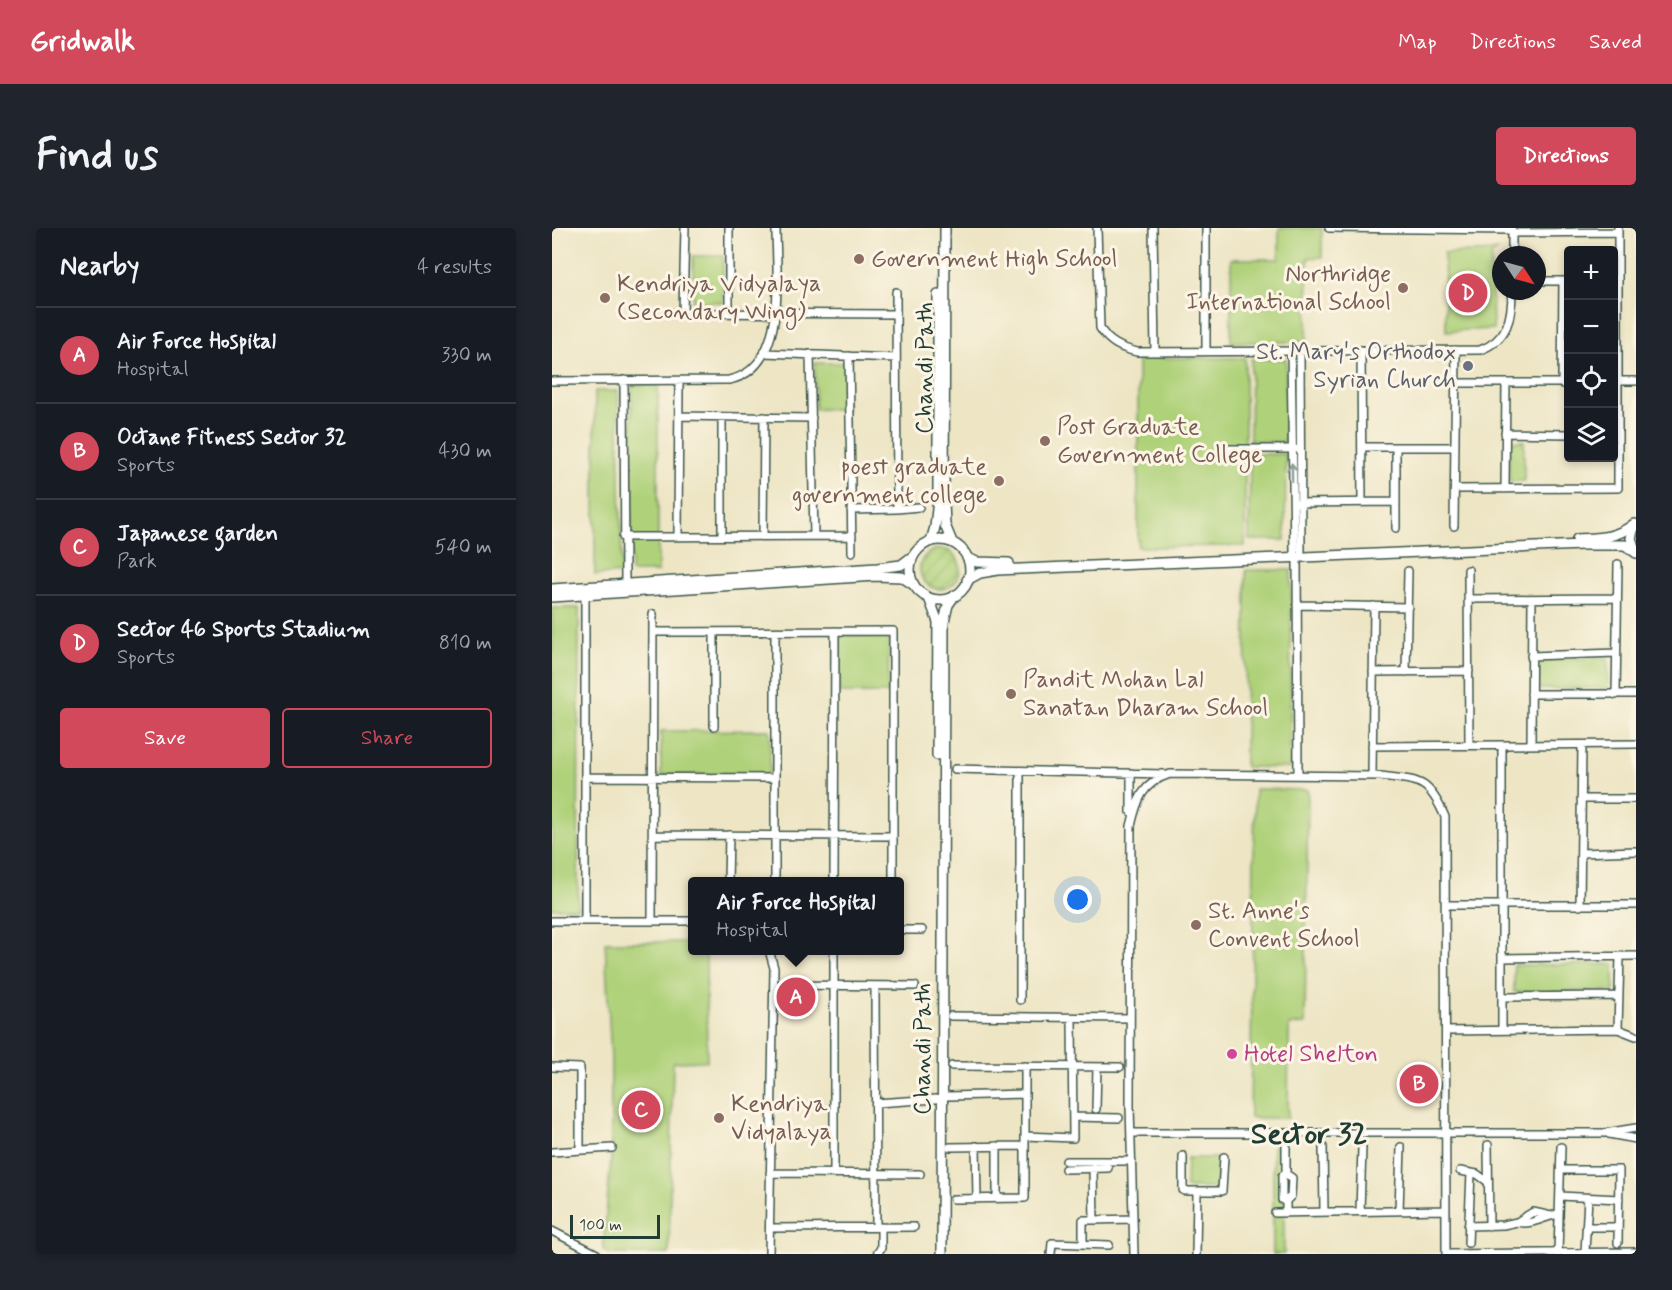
<!DOCTYPE html>
<html lang="en">
<head>
<meta charset="utf-8">
<style>
	:root { --surface:#171b24; --page:#20242c; --text:#f1f3f6; --muted:#9ea1a6; --line:#363941; --accent:#d1495b }
	body { margin:0; font-family:Mynerve,sans-serif; background:var(--page); color:var(--text) }
	.controls { position:absolute; right:18px; top:18px; display:grid; overflow:hidden; border-radius:6px; box-shadow:0 3px 9px #0003 }
	.controls button { width:54px; height:54px; display:grid; place-items:center; padding:0; border:0; border-bottom:2px solid var(--line); background:var(--surface); color:var(--text); font:30px sans-serif }
	.compass { position:absolute; left:940px; top:18px; width:54px; height:54px; border-radius:50%; background:var(--surface); box-shadow:0 3px 9px #0003; rotate:126deg }
	.scale { position:absolute; left:18px; bottom:15px; width:90px; box-sizing:border-box; padding-left:6px; border:3px solid #1f3d34; border-top:0; font-size:16px; line-height:21px; white-space:nowrap; color:#1f3d34; -webkit-text-stroke:4px #fcf5e5; paint-order:stroke }
	.you { position:absolute; left:526px; top:672px; width:21px; height:21px; margin:-15px; border:4px solid #fff; border-radius:50%; background:#1a73e8; box-shadow:0 0 0 9px #1a73e833 }
	.badge { display:grid; place-items:center; width:39px; height:39px; border-radius:50%; background:var(--accent); color:#fff; font-size:20px; font-weight:700 }
	.pin { position:absolute; translate:-50% -50%; border:3px solid #fff; box-shadow:0 2px 6px #0006 }
	.popup { position:absolute; left:136px; top:649px; width:216px; height:78px; box-sizing:border-box; display:grid; place-content:center; border-radius:6px; background:var(--surface); filter:drop-shadow(0 2px 4px #0005); font-size:20px; white-space:nowrap; color:var(--muted) }
	.popup b { font-size:22px; color:var(--text) }
	.popup::after { content:''; position:absolute; left:50%; top:100%; margin-left:-12px; border:12px solid transparent; border-top-color:var(--surface) }
	.list { margin:0; padding:0; list-style:none }
	h2 { display:flex; justify-content:space-between; align-items:center; height:78px; margin:0; padding:0 24px; font-size:26px }
	h2 small { font-size:20px; font-weight:400; color:var(--muted) }
	.list li { display:grid; grid-template-columns:39px 1fr auto; gap:18px; align-items:center; box-sizing:border-box; height:96px; padding:0 24px; border-top:2px solid var(--line) }
	.list b { display:block; font-size:22px; white-space:nowrap }
	.list p { margin:0; font-size:20px; white-space:nowrap; color:var(--muted) }
	.list em { font-size:20px; font-style:normal; color:var(--muted) }
	.actions { display:flex; gap:12px; padding:18px 24px }
	.actions a { flex:1; padding:14px 0; border:2px solid var(--accent); border-radius:6px; text-align:center; font-size:21px; color:var(--accent) }
	.actions .main { background:var(--accent); color:#fff }
	.icon { flex:none; width:33px; height:33px; fill:none; stroke:currentColor; stroke-width:2; stroke-linecap:round; stroke-linejoin:round }
	.map { position:relative; flex:none; width:1084px; height:1026px; overflow:hidden; border-radius:6px }
	header { display:flex; align-items:center; gap:36px; box-sizing:border-box; height:84px; padding:0 30px; background:var(--accent); color:#fff }
	header strong { font-size:28px }
	nav { display:flex; gap:33px; margin-inline-start:auto; font-size:21px }
	.intro { display:flex; align-items:center; justify-content:space-between; box-sizing:border-box; height:144px; padding:0 36px }
	h1 { margin:0; font-size:42px }
	.button { padding:15px 27px; border-radius:6px; background:var(--accent); color:#fff; font-size:21px; font-weight:700 }
	main { display:flex; gap:36px; padding:0 36px }
	aside { flex:1; background:var(--surface); border-radius:6px; box-shadow:0 3px 9px #0003 }
	.map>svg:first-child { display:block }
	.park { fill:#afd179; stroke:#678756; stroke-width:1.5 }
	.garden { fill:url(#garden-furrows); stroke:#678756; stroke-width:1.5 }
	.lines { fill:none; stroke-linecap:round; stroke-linejoin:round }
	.minor-casing { stroke:#3e564a; stroke-width:10 }
	.major-casing { stroke:#3e564a; stroke-width:12 }
	.minor { stroke:#fff; stroke-width:7 }
	.major { stroke:#fff; stroke-width:9 }
	.oneway { stroke:#8f9e9a }
	.education-dot { fill:#8d6e63; stroke:#fcf5e5; stroke-width:2 }
	.worship-dot { fill:#6b7280; stroke:#fcf5e5; stroke-width:2 }
	.hotel-dot { fill:#d1479c; stroke:#fcf5e5; stroke-width:2 }
	.labels { text-anchor:middle; dominant-baseline:central; stroke-width:6; stroke-linejoin:round; paint-order:stroke }
	.education-label { font-size:24px; fill:#785e54; stroke:#fcf5e5; text-anchor:start }
	.worship-label { font-size:24px; fill:#5b616d; stroke:#fcf5e5; text-anchor:end }
	.street-label { font-size:24px; fill:#1f3d34; stroke:#fcf5e5 }
	.hotel-label { font-size:24px; fill:#b23c85; stroke:#fcf5e5; text-anchor:start }
	.district-label { font-size:30px; font-weight:bold; fill:#1f3d34; stroke:#fcf5e5 }
</style>
</head>
<body>
<header>
<strong>Gridwalk</strong>
<nav><a>Map</a><a>Directions</a><a>Saved</a></nav>
</header>
<div class="intro"><h1>Find us</h1><a class="button">Directions</a></div>
<main>
<aside>
<h2>Nearby<small>4 results</small></h2>
<ul class="list">
<li><span class="badge">A</span><div><b>Air Force Hospital</b><p>Hospital</p></div><em>330 m</em></li>
<li><span class="badge">B</span><div><b>Octane Fitness Sector 32</b><p>Sports</p></div><em>430 m</em></li>
<li><span class="badge">C</span><div><b>Japanese garden</b><p>Park</p></div><em>540 m</em></li>
<li><span class="badge">D</span><div><b>Sector 46 Sports Stadium</b><p>Sports</p></div><em>810 m</em></li>
</ul>
<div class="actions"><a class="main">Save</a><a>Share</a></div>
</aside>
<div class="map">
<svg width="1084" height="1026" viewBox="0 0 1084 1026">
	<defs>
		<pattern id="garden-furrows" width="10" height="10" patternUnits="userSpaceOnUse" patternTransform="scale(1.5)"><rect width="10" height="10" fill="#afd179"/><path d="M-1 1l2-2M0 10L10 0M9 11l2-2" fill="none" stroke="#96b469"/></pattern>
	</defs>
	<rect width="100%" height="100%" fill="#fcf5e5"/>
	<filter id="ink" filterUnits="userSpaceOnUse"><feTurbulence type="fractalNoise" baseFrequency=".0167" numOctaves="2"/><feDisplacementMap in="SourceGraphic" scale="12" xChannelSelector="R" yChannelSelector="G"/><feConvolveMatrix kernelMatrix="1 2 1 2 8 2 1 2 1" color-interpolation-filters="sRGB"/></filter>
	<filter id="wash" filterUnits="userSpaceOnUse"><feTurbulence type="fractalNoise" baseFrequency=".008" numOctaves="4" result="noise"/><feDisplacementMap in="SourceGraphic" scale="24" xChannelSelector="R" yChannelSelector="G"/><feGaussianBlur stdDeviation="1.35" result="paint"/><feColorMatrix in="noise" values="0 0 0 0 0 0 0 0 0 0 0 0 0 0 0 0 0 1.4 0 .05"/><feComposite in="paint" operator="in"/></filter>
	<g filter="url(#wash)">
		<rect width="100%" height="100%" fill="#ede5c4"/>
		<!-- park -->
		<path class="park" d="M 727,0 L 770,0 L 770,29 L 756,30 L 755,114 L 679,114 L 679,31 L 727,31 Z
			M 946,23 L 939,28 L 941,101 L 894,103 L 892,25 Z
			M 141,28 L 171,28 L 171,74 L 141,74 Z
			M 586,130 L 693,130 L 693,318 L 586,319 Z
			M 699,131 L 734,131 L 733,214 L 698,213 Z
			M 263,135 L 294,135 L 294,181 L 263,181 Z
			M 80,157 L 106,157 L 106,344 L 79,344 Z
			M 43,163 L 66,163 L 70,345 L 43,347 Z
			M 957,213 L 972,213 L 972,253 L 957,253 Z
			M 698,226 L 734,226 L 733,312 L 697,312 Z
			M 694,342 L 739,342 L 738,540 L 693,539 Z
			M 27,380 L 26,680 L 0,680 L 0,380 Z
			M 288,407 L 337,408 L 336,465 L 287,465 Z
			M 1056,430 L 1056,460 L 983,461 L 983,431 Z
			M 218,502 L 218,546 L 109,547 L 109,503 Z
			M 703,561 L 756,562 L 753,796 L 737,797 L 736,890 L 698,890 Z
			M 53,714 L 140,714 L 140,722 L 154,723 L 155,833 L 121,834 L 117,1026 L 58,1026 L 51,1022 L 59,930 L 59,831 Z
			M 1062,736 L 1062,763 L 962,764 L 962,737 Z
			M 721,918 L 732,918 L 732,1026 L 721,1026 Z
			M 635,930 L 666,930 L 665,960 L 634,960 Z"/>
		<!-- garden -->
		<path class="garden" d="M368 341a20 20 0 1 1 40 0a20 20 0 1 1-40 0Z"/>
	</g>
	<g filter="url(#ink)">
		<g class="lines">
			<defs>
				<path id="minor" d="M 545,0 L 548,100 C 557,115 569,120 585,124 L 928,122 C 956,112 960,89 960,63
					M 601,0 L 603,123
					M 654,0 L 654,123
					M 777,0 L 960,2
					M 960,3 L 960,27
					M 960,5 L 1066,4
					M 985,53 L 1017,53
					M 177,84 L 177,0
					M 119,85 L 344,86
					M 131,85 L 133,0
					M 809,122 L 810,274
					M 739,123 L 742,323
					M 748,123 L 749,323
					M 212,125 L 344,130
					M 258,126 L 262,308
					M 297,128 L 300,324
					M 72,152 L 73,355
					M 0,153 L 177,152 C 237,140 224,44 224,0
					M 1062,153 L 1084,153
					M 904,155 L 1017,155
					M 1010,156 L 1011,53
					M 127,188 L 260,190
					M 170,189 L 170,308
					M 953,205 L 1017,206
					M 810,219 L 903,219
					M 844,219 L 844,300
					M 677,221 L 743,221
					M 903,261 L 1066,260 L 1066,0
					M 953,261 L 954,155
					M 745,275 L 844,274
					M 345,281 L 367,279
					M 299,282 L 345,281 L 344,64
					M 902,298 L 904,122
					M 126,308 L 127,153
					M 211,308 L 212,189
					M 71,309 L 300,308
					M 745,329 L 746,547
					M 916,342 L 917,517
					M 33,367 L 33,693
					M 916,371 L 1064,370
					M 745,377 L 856,379
					M 101,404 L 341,403 L 341,654
					M 979,428 L 1064,425
					M 821,444 L 917,443
					M 854,444 L 856,343
					M 979,466 L 1084,466
					M 1064,467 L 1066,336
					M 162,498 L 162,404
					M 950,517 L 950,802
					M 979,517 L 980,371
					M 820,518 L 1084,516
					M 403,541 L 611,546
					M 468,543 L 468,772
					M 820,548 L 822,378
					M 33,549 L 223,550
					M 1029,571 L 1084,571
					M 579,584 L 579,545
					M 101,607 L 341,608
					M 1029,625 L 1084,623
					M 176,654 L 177,607
					M 223,654 L 223,404
					M 282,654 L 283,403
					M 894,677 L 1084,677
					M 1028,678 L 1030,517
					M 0,693 L 140,693
					M 100,693 L 101,386
					M 348,702 L 370,702
					M 282,722 L 282,944
					M 950,730 L 1084,728
					M 222,757 L 363,758
					M 323,758 L 324,999
					M 950,769 L 1067,768
					M 399,788 L 578,790
					M 1066,801 L 1068,728
					M 894,803 L 1066,801 L 1084,808
					M 400,838 L 568,839
					M 0,839 L 28,840 L 28,921
					M 396,868 L 473,866
					M 324,875 L 384,871
					M 544,881 L 545,839
					M 521,889 L 567,890
					M 579,905 L 1053,905 L 1084,900
					M 1057,906 L 1084,911
					M 473,908 L 521,910 L 520,790
					M 936,917 L 937,998
					M 424,918 L 425,971
					M 445,918 L 445,970
					M 398,919 L 473,918
					M 771,919 L 772,983
					M 0,924 L 60,920
					M 631,928 L 631,962 L 633,963 L 670,963 L 672,929
					M 514,933 L 580,933
					M 541,940 L 542,992 L 581,991
					M 513,941 L 556,940
					M 1009,942 L 1067,942 L 1066,1015
					M 908,943 L 925,946 L 936,954
					M 218,945 L 368,946
					M 1008,968 L 1067,971
					M 402,971 L 473,970 L 473,838
					M 734,973 L 730,972 L 730,948 L 734,946
					M 808,983 L 810,920
					M 847,983 L 849,919
					M 734,984 L 734,973 L 739,968 L 740,950 L 734,946 L 734,905
					M 723,985 L 894,982
					M 965,994 C 980,998 992,988 1007,986
					M 916,998 L 951,997 L 965,994 L 981,984 L 995,987
					M 1034,999 L 1066,999
					M 218,1000 L 362,999
					M 0,1003 L 45,1026
					M 916,1015 L 919,945
					M 531,1016 L 531,992 L 542,992
					M 1033,1024 L 1036,970
					M 217,1026 L 222,740 L 217,722
					M 325,1026 L 329,1020 L 329,999
					M 499,1026 L 500,1015 L 557,1017
					M 582,1026 L 578,878 L 579,598 C 585,572 590,555 618,546 L 828,548 C 868,553 876,550 893,589 L 894,1026
					M 644,1026 L 645,964
					M 894,1026 L 1084,1024
					M 1006,1026 L 1009,919"/>
				<path id="major" d="M 393,0 L 392,274 L 393,297 L 400,314
					M 1083,296 L 1079,310 L 1084,325
					M 1025,311 C 1047,310 1065,310 1082,296
					M358 342a30 30 0 1 1 60 0a30 30 0 1 1-60 0Z
					M 379,313 L 383,299 L 386,272 L 386,67
					M 415,330 L 425,334 L 457,335
					M 415,352 L 428,345 L 446,342 L 1031,317 L 1073,317 L 1083,324
					M 0,361 L 325,340 L 349,337 L 361,328
					M 0,369 L 324,348 L 350,349 L 362,357
					M 377,370 L 386,394 L 385,527
					M 390,1026 L 392,394 L 396,377 L 403,367"/>
			</defs>
			<!-- minor casing -->
			<use href="#minor" class="minor-casing"/>
			<!-- major casing -->
			<use href="#major" class="major-casing"/>
			<!-- minor -->
			<use href="#minor" class="minor"/>
			<!-- major -->
			<use href="#major" class="major"/>
		</g>
		<!-- one-way arrows -->
		<defs><path id="oneway-shaft" d="M-6 0H5M1.5-3L5.5 0L1.5 3" fill="none" stroke-width="1.6" stroke-linecap="round" stroke-linejoin="round" transform="scale(1.5)"/></defs>
		<use class="oneway" href="#oneway-shaft" transform="translate(740 244) rotate(-91)"/>
	</g>
	<!-- markers -->
	<g class="education-dot">
		<circle cx="307" cy="31" r="6"/>
		<circle cx="851" cy="60" r="6"/>
		<circle cx="53" cy="70" r="6"/>
		<circle cx="493" cy="213" r="6"/>
		<circle cx="447" cy="253" r="6"/>
		<circle cx="459" cy="466" r="6"/>
		<circle cx="644" cy="697" r="6"/>
		<circle cx="167" cy="890" r="6"/>
	</g>
	<circle class="worship-dot" cx="916" cy="138" r="6"/>
	<circle class="hotel-dot" cx="680" cy="826" r="6"/>
	<g class="labels">
		<!-- education labels -->
		<g class="education-label">
			<text x="319" y="31">Government High School</text>
			<text x="839" y="46" text-anchor="end">Northridge<tspan x="839" dy="28">International School</tspan></text>
			<text x="65" y="56">Kendriya Vidyalaya<tspan x="65" dy="28">(Secondary Wing)</tspan></text>
			<text x="505" y="199">Post Graduate<tspan x="505" dy="28">Government College</tspan></text>
			<text x="435" y="239" text-anchor="end">poest graduate<tspan x="435" dy="28">government college</tspan></text>
			<text x="471" y="452">Pandit Mohan Lal<tspan x="471" dy="28">Sanatan Dharam School</tspan></text>
			<text x="656" y="683">St. Anne's<tspan x="656" dy="28">Convent School</tspan></text>
			<text x="179" y="876">Kendriya<tspan x="179" dy="28">Vidyalaya</tspan></text>
		</g>
		<!-- worship labels -->
		<g class="worship-label">
			<text x="904" y="124">St. Mary's Orthodox<tspan x="904" dy="28">Syrian Church</tspan></text>
		</g>
		<!-- street labels -->
		<g class="street-label">
			<text transform="translate(373 140) rotate(-90)">Chandi Path</text>
			<text transform="translate(371 821) rotate(-90)">Chandi Path</text>
		</g>
		<!-- hotel labels -->
		<g class="hotel-label">
			<text x="692" y="826">Hotel Shelton</text>
		</g>
		<!-- district labels -->
		<g class="district-label">
			<text x="757" y="906">Sector 32</text>
		</g>
	</g>
</svg>
<div class="controls">
<button>+</button>
<button>−</button>
<button><svg class="icon" aria-label="locate" viewBox="0 0 24 24"><circle cx="12" cy="12" r="6"/><path d="M12 2v4M12 18v4M2 12h4M18 12h4"/></svg></button>
<button><svg class="icon" aria-label="layers" viewBox="0 0 24 24"><path d="M12 4l9 5-9 5-9-5zM3 14l9 5 9-5"/></svg></button>
</div>
<svg class="compass" viewBox="-18 -18 36 36"><path d="M0-13l5 13h-10z" fill="#e53935"/><path d="M0 13l5-13h-10z" fill="#9ea1a6"/></svg>
<div class="scale">100 m</div>
<div class="you"></div>
<div class="pin badge" style="left:244px;top:769px">A</div>
<div class="popup"><b>Air Force Hospital</b>Hospital</div>
<div class="pin badge" style="left:867px;top:856px">B</div>
<div class="pin badge" style="left:89px;top:882px">C</div>
<div class="pin badge" style="left:916px;top:65px">D</div>
</div>
</main>
</body>
</html>
